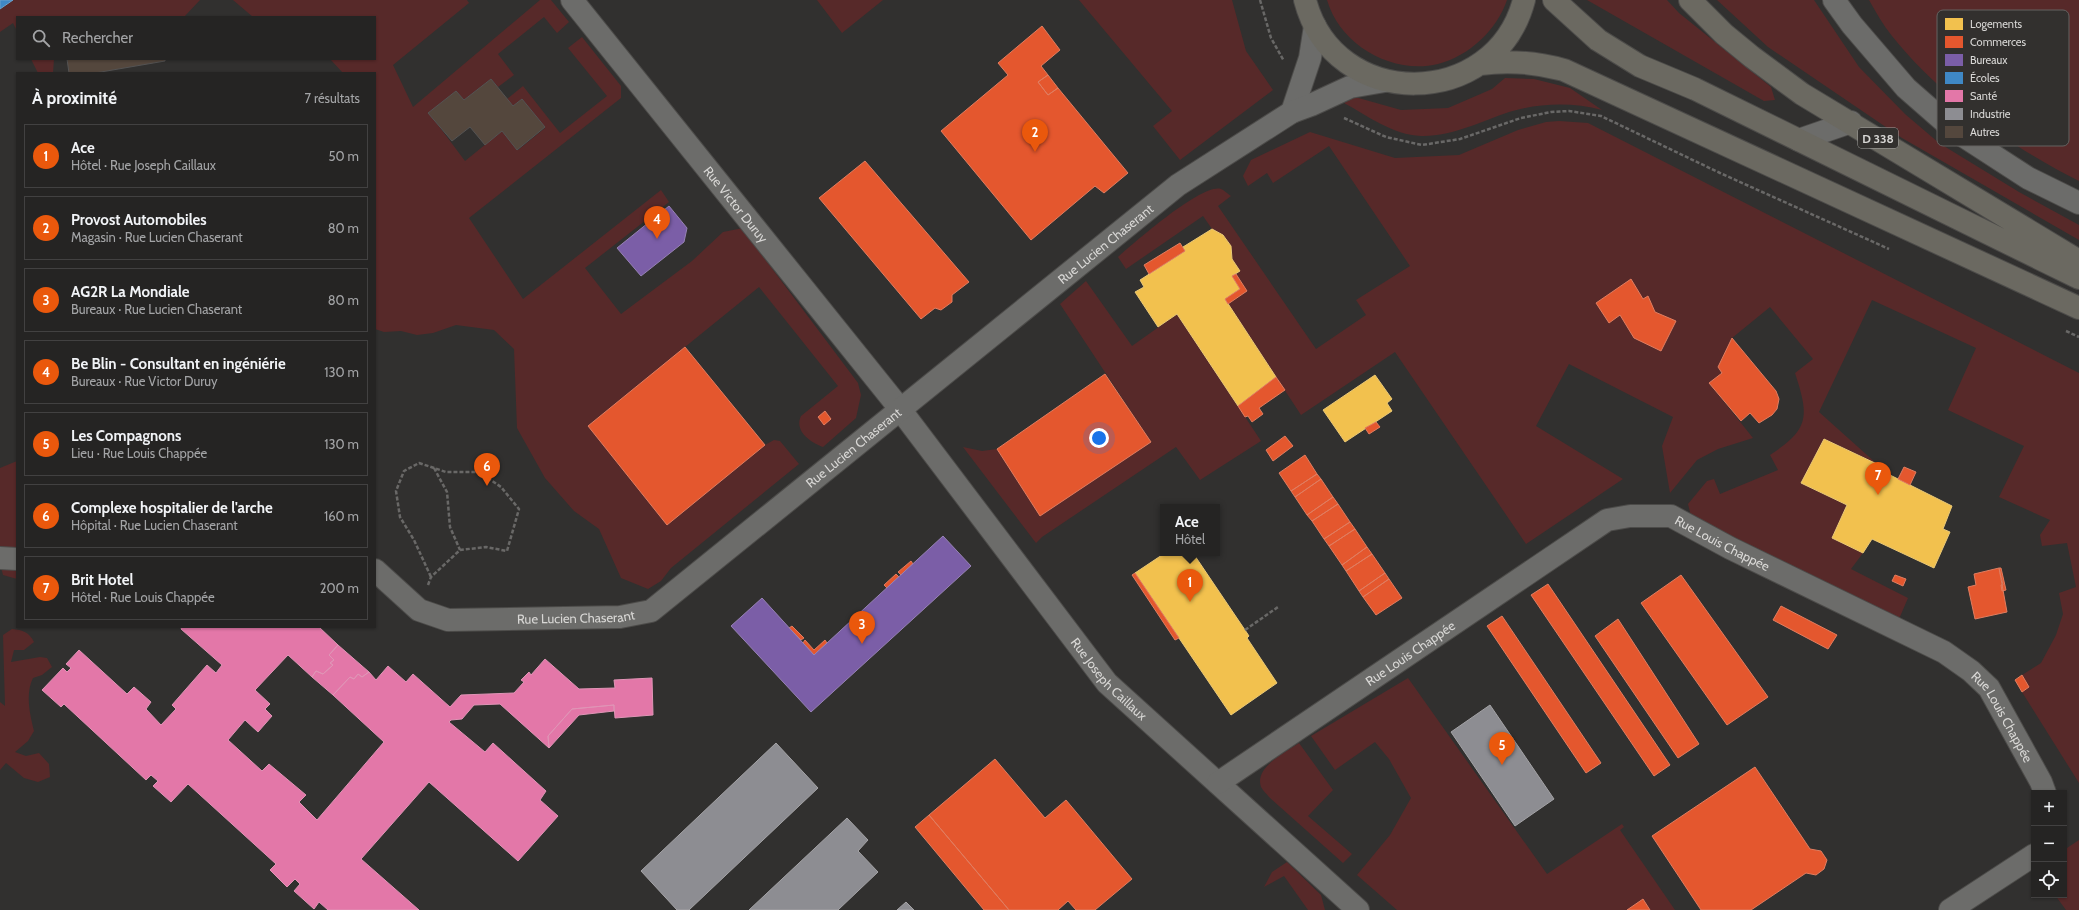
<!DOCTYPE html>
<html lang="fr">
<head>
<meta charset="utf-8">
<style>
	:root { --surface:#252423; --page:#313030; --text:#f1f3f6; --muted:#a3a4a6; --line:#424141; --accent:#ea580c }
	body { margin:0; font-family:Cabin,sans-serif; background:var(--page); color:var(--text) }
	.controls { position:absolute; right:12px; bottom:12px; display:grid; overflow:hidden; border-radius:0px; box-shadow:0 1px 3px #0004 }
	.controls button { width:36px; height:36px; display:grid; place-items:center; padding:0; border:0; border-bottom:1px solid var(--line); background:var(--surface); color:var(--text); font:20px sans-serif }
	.you { position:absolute; left:1099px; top:438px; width:14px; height:14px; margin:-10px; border:3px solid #fff; border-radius:50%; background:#1a73e8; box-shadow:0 0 0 6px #1a73e833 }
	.badge { display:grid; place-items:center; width:26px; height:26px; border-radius:50%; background:var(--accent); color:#fff; font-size:13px; font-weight:700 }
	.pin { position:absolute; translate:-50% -33px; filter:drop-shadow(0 1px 2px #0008) }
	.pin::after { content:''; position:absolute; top:21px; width:14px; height:12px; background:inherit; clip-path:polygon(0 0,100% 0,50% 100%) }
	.popup { position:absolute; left:1160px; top:504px; width:60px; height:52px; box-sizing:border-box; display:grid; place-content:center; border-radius:0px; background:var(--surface); filter:drop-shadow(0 1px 3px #0005); font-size:13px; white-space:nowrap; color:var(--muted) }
	.popup b { font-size:15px; color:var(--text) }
	.popup::after { content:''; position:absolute; left:50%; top:100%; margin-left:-8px; border:8px solid transparent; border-top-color:var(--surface) }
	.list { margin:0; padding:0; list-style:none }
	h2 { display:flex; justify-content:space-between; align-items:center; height:52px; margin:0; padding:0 16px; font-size:17px }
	h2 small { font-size:13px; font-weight:400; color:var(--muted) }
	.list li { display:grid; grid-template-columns:26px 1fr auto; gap:12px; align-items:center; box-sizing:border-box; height:64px; margin:0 8px 8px; padding:0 8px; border:1px solid var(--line); border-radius:0px }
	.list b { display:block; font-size:15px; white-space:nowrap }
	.list p { margin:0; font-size:13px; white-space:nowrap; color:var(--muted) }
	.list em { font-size:13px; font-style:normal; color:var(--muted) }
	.icon { flex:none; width:22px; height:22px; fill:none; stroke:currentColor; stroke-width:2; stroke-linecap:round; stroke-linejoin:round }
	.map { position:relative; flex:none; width:2079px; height:910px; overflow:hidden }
	.search { position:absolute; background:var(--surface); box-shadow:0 1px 3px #0004; left:16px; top:16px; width:360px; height:44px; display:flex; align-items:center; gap:10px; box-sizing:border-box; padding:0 14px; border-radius:0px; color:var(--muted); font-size:15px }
	.panel { position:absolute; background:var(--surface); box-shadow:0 1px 3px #0004; left:16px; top:72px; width:360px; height:556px; border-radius:0px }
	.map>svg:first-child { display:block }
	.green { fill:#572929 }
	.homes { fill:#f2c14e; stroke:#eac876 }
	.shops { fill:#e4572e; stroke:#e07d60 }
	.offices { fill:#7b5ea7; stroke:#9782b5 }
	.schools { fill:#3f88c5; stroke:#6da0ca }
	.health { fill:#e377a8; stroke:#e094b6 }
	.industry { fill:#8d8d92; stroke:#a4a3a6 }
	.building { fill:#54473d; stroke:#545353 }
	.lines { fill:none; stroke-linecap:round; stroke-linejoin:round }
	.minor-casing { stroke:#4c4b49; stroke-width:24 }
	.major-casing { stroke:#4c4b49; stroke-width:24 }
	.path { stroke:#696867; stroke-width:2.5; stroke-dasharray:4 2; stroke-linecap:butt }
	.minor { stroke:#6c6c6a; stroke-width:22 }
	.major { stroke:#6b6961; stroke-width:22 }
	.labels { text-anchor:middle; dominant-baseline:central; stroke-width:4; stroke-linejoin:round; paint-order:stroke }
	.shield { fill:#32302e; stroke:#a6a5a3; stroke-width:1 }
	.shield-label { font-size:12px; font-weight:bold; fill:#d8d7d5 }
	.street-label { font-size:13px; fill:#d8d7d5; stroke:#32302e }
	.key { fill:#32302e; stroke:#646260; stroke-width:1 }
	.key-label { font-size:11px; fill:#d8d7d5 }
</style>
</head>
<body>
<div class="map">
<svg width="2079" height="910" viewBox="0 0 2079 910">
	<rect width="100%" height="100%" fill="#31302f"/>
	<!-- green -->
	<path class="green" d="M 13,0 L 200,0 L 184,17 L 17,17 L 17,31 L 13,23 L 0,32 L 0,9 Z
		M 233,0 L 467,0 L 469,3 L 393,65 L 413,107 L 540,0 L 551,0 L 569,22 L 557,33 L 544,17 L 498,54 L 514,75 L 498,87 L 491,79 L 464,100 L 456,91 L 429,113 L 465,161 L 502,131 L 518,150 L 545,128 L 522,99 L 513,106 L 507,99 L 523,86 L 560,133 L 607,96 L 568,48 L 582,37 L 621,86 L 621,98 L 469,218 L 523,299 L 661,190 L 669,202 L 585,268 L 621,314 L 692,261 L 723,232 L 748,227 L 763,248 L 761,254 L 858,383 L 861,395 L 856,418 L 823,447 C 810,442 794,431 801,416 L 838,386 L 759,287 L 685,347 L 765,445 L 774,440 L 780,441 L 799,464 L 671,568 L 661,581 L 648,589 L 621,578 L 599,529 L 574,511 L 545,478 L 517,428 L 514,349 L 494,330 L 456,325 L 433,333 L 417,335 L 401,331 L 384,332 L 375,329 L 375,73 L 343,73 L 330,59 L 375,59 L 375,17 L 253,17 Z
		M 817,0 L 883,0 L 842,33 Z
		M 1079,0 L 1232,0 L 1246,51 L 1273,90 L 1180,160 L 1153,126 L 1172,111 Z
		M 1327,0 L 1507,0 C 1497,30 1469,56 1438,64 C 1392,75 1340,45 1327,0 Z
		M 1587,0 L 1667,0 L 1679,13 L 1771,87 L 1775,100 L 1764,101 Z
		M 1717,0 L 1814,0 L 1859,67 L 1905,114 L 1939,143 L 2019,192 L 2079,225 L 2079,240 L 1902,138 L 1768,47 Z
		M 1869,0 L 2079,0 L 2079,181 C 2012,148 1939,95 1892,36 C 1883,25 1876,12 1869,0 Z
		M 31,59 L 54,59 L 53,73 L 38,73 Z
		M 1505,78 L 1534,79 L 1570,88 L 1602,110 C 1572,102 1539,103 1509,112 C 1482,121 1451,137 1421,136 C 1393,135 1368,116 1344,103 L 1355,97 L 1401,110 L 1448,108 L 1492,89 Z
		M 1559,121 L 1588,123 L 2079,373 L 2079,783 L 2022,692 L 2028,687 L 2022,675 L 2041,663 L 2056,635 L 2063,614 L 2059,593 L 2076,587 L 2067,543 L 2042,546 L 2040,535 L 2050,520 L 1999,497 L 2024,446 L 1948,410 L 1976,348 L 1872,300 L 1819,412 L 1877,464 L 1824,439 L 1801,483 L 1847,505 L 1832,538 L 1863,553 L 1851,569 L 1908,598 L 1899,619 L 1691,516 L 1688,504 L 1707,481 L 1714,479 L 1720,494 L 1778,470 L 1770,455 C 1810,429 1809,416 1795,373 L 1813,359 L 1770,307 L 1732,338 L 1718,367 L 1722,373 L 1709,383 L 1753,438 L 1718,449 L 1697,460 L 1670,493 L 1662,446 L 1673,417 L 1569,364 L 1536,426 L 1623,479 L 1526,544 L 1395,352 L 1301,415 L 1228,304 L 1247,291 L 1236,274 L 1240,271 L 1232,259 L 1231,246 L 1223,235 L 1212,229 L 1203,216 L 1126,269 L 1118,257 C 1134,243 1202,183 1221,189 C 1224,190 1228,194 1231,196 L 1218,206 L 1316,349 L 1366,315 L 1356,300 L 1410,266 L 1329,146 L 1273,183 L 1267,173 L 1248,186 L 1243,176 L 1251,160 L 1310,132 L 1395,158 L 1459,155 L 1518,130 L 1546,122 Z
		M 1086,281 L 1132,346 L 1177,314 L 1261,441 L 1200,480 L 1176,447 L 1042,537 L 1036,543 L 963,447 L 982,451 L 997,449 L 1040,515 L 1151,442 L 1060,304 Z
		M 17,461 L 17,579 L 3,575 L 0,563 L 0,468 Z
		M 12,629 C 23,630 29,632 34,642 L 24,650 L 14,650 L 11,662 L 40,657 L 47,658 L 52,667 L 42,675 L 33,678 C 25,694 30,715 34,731 L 28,741 L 15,752 L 26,756 L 39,753 L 49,764 L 50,777 L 38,782 L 24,778 L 6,763 L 0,770 L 0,702 L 5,706 L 3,635 Z
		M 1408,678 L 1547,874 L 1622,824 L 1624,827 L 1620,830 L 1675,910 L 1650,910 L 1643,900 L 1627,910 L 1397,910 L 1357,875 L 1390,835 L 1411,798 L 1389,759 L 1375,742 L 1335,770 L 1311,736 Z
		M 1299,743 L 1333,790 L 1308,816 L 1352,854 L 1343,863 L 1269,797 C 1267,794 1263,791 1261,787 C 1254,767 1286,752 1299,743 Z
		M 2079,840 L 2079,910 L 2066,910 L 2055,895 L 2064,895 L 2064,850 Z
		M 1287,862 L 1321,895 L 1325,910 L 1308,910 L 1284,876 L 1264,887 L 1272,872 Z"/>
	<!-- homes -->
	<path class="homes" d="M 1212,229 L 1223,235 L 1231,246 L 1232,259 L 1240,271 L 1232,276 L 1240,289 L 1225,299 L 1276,377 L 1238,406 L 1177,314 L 1158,327 L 1135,292 L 1144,287 L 1140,280 L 1185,251 L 1183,247 Z
		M 1375,375 L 1392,399 L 1387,403 L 1392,411 L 1345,442 L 1323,410 Z
		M 1824,439 L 1877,464 L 1873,471 L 1888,479 L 1890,475 L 1952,506 L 1943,529 L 1950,532 L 1934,568 L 1872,539 L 1863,553 L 1832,538 L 1847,505 L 1801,483 Z
		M 1165,553 L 1193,553 L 1245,630 L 1249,636 L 1247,638 L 1277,683 L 1231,715 L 1135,573 Z"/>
	<!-- shops -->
	<path class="shops" d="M 1042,26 L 1060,50 L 1041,66 L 1048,75 L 1038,82 L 1048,95 L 1058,88 L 1128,173 L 1104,193 L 1095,186 L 1031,240 L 941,131 L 1008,75 L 998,63 Z
		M 1048,75 L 1058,88 L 1048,95 L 1038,82 Z
		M 865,161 L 969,282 L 952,295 L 952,302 L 941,310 L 935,308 L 921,319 L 819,198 Z
		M 1180,243 L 1185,251 L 1149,274 L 1144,265 Z
		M 1236,274 L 1247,291 L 1228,304 L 1225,299 L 1240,289 L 1232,276 Z
		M 1631,279 L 1643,299 L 1648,296 L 1655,312 L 1676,321 L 1661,351 L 1634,338 L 1620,315 L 1609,323 L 1596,303 Z
		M 1732,338 L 1776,391 L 1779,399 L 1777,409 L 1772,415 L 1759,423 L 1750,413 L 1741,421 L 1709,383 L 1722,373 L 1718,367 Z
		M 685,347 L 765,445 L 667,525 L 588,426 Z
		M 1105,374 L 1151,442 L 1040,516 L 997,449 Z
		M 1276,377 L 1285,390 L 1259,408 L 1263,414 L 1252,422 L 1248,416 L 1245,417 L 1238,406 Z
		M 825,411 L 831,419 L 824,425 L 818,417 Z
		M 1376,422 L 1380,427 L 1369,434 L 1365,428 Z
		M 1285,436 L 1293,446 L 1273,461 L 1266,450 Z
		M 1305,455 L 1317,474 L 1291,491 L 1279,473 Z
		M 1904,467 L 1916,472 L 1910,485 L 1898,479 Z
		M 1317,474 L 1321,479 L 1295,497 L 1291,491 Z
		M 1321,479 L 1333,497 L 1307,515 L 1295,497 Z
		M 1333,497 L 1338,504 L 1312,521 L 1307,515 Z
		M 1338,504 L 1350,522 L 1324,539 L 1312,521 Z
		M 1350,522 L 1355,529 L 1329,546 L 1324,539 Z
		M 1355,529 L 1367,547 L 1342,565 L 1329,546 Z
		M 1367,547 L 1372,554 L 1346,571 L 1342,565 Z
		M 1372,554 L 1385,573 L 1359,591 L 1346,571 Z
		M 911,561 L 913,564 L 901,575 L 898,572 Z
		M 1999,568 L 2001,568 L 2006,590 L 2002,591 L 2001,585 L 2003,585 Z
		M 1999,568 L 2007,612 L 1975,619 L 1968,587 L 1976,585 L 1974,574 Z
		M 1135,573 L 1179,638 L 1175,640 L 1132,575 Z
		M 1385,573 L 1389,579 L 1363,597 L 1359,591 Z
		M 896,574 L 899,577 L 887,588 L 884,585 Z
		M 1681,575 L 1768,697 L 1727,725 L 1641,603 Z
		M 1895,575 L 1906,579 L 1903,586 L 1892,581 Z
		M 1389,579 L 1402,598 L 1376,615 L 1363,597 Z
		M 1548,584 L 1670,765 L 1654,776 L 1531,595 Z
		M 1781,606 L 1837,635 L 1828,649 L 1773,620 Z
		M 1502,616 L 1601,763 L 1586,773 L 1487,626 Z
		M 1618,619 L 1699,744 L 1678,758 L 1595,636 Z
		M 792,626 L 804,638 L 801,640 L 789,628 Z
		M 805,640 L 814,650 L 825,640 L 827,643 L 814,655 L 803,643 Z
		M 2022,675 L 2029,687 L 2022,692 L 2015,680 Z
		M 995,759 L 1045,818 L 1066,800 L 1132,879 L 1095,910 L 1076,910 L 1068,901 L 1058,910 L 1009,910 L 929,815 Z
		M 1755,767 L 1810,849 L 1821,851 L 1827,860 L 1824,869 L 1816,875 L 1806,873 L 1751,910 L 1701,910 L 1652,836 Z
		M 929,815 L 1009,910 L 984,910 L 915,827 Z
		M 1643,899 L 1650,910 L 1627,910 Z"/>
	<!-- offices -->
	<path class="offices" d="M 669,206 L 687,228 L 684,242 L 641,276 L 617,248 Z
		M 943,536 L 971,566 L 811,712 L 731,626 L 762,598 L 814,655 Z"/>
	<!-- schools -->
	<path class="schools" d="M 0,0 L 13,0 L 0,9 Z"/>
	<!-- health -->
	<path class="health" d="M 182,627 L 319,627 L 338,645 L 329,655 L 334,660 L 330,663 L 333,665 L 323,674 L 316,671 L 312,677 L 288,655 L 255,690 L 270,704 L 265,709 L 272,716 L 258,732 L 245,720 L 228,740 L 262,771 L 269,764 L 306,795 L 299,802 L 317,820 L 384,742 L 333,695 L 350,677 L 354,679 L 358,674 L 362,677 L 369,672 L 376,680 L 388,666 L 406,682 L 413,674 L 450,707 L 461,695 L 514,693 L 524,682 L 521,680 L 529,672 L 531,675 L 545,659 L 579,689 L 615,688 L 614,680 L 652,678 L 653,715 L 615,718 L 614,705 L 572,709 L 548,736 L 549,748 L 500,704 L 474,705 L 462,719 L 451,720 L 449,722 L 485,752 L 493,743 L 546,791 L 540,800 L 558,816 L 518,861 L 429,782 L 361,859 L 419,910 L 328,910 L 319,902 L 314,909 L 294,891 L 300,884 L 295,879 L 287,887 L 270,870 L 276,864 L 188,784 L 171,802 L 153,786 L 158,781 L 151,775 L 146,780 L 64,704 L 61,707 L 42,690 L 63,668 L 67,672 L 71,668 L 66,664 L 79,650 L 127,694 L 134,687 L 151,702 L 146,709 L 161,725 L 176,709 L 172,705 L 207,665 L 216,673 L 222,665 L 181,629 Z
		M 338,645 L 369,672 L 362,677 L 358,674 L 354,679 L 350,677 L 333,695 L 312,677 L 316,671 L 323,674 L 333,665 L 330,663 L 334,660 L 329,655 Z
		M 614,705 L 614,711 L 579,715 L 549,748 L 548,736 L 572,709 Z"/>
	<!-- industry -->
	<path class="industry" d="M 1490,705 L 1554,799 L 1515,826 L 1451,732 Z
		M 776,743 L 818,788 L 689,910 L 677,910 L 641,871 Z
		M 847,818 L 868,840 L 858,851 L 878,872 L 838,910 L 749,910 Z
		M 906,902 L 914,910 L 897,910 Z"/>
	<!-- building -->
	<path class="building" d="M 67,59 L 165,59 L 165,61 L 95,73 L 69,73 Z
		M 491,79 L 513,106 L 522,99 L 545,127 L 517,150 L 502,131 L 485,145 L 470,127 L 452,141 L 428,113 L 456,91 L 464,100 Z"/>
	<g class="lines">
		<defs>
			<g id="minor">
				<path id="s1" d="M 572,0 L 893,400 L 1107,683 L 1358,910"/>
				<path d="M 1834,0 L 1852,25 L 1906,88 L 1954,130 L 2028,178 L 2079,203"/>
				<path d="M 1292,112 L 1310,58 L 1315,26"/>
				<path d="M 1799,140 L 1851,122"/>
				<path d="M 0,558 L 17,559"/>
				<path id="s2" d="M 375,570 L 419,610 L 448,620 L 620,617 L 651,611 L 1178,185 L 1292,112 L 1311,105 L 1350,87 L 1385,81"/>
				<path id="s3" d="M 1218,783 L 1607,520 L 1630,516 L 1671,516 L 1730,548 L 1944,652 L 1971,671 L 1989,688 L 2041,782 L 2045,793"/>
				<path d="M 1950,910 L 2034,855"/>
			</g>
			<path id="major" d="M 1305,0 C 1334,112 1495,111 1524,0
				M 1554,0 L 1598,40 L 1640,66 L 1695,89 L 2079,278
				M 1690,0 L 1724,34 L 1752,57 L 1802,94 L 2079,261
				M 1480,64 C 1510,60 1535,62 1564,70 L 2079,308"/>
		</defs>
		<!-- minor casing -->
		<use href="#minor" class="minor-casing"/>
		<!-- major casing -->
		<use href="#major" class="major-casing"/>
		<!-- path -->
		<path class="path" d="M 1260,0 L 1271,38 L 1284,61
			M 1344,118 L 1386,137 L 1422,145 L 1460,139 L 1521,118 L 1551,112 L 1569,111 L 1601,116 L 1720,173 L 1889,249
			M 2066,331 L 2079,337
			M 434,468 L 447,492 L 450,527 L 460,550
			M 428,585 L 431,577 L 460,550 L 486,547 L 507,551 L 519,509 L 501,487 L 479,472 L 446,472 L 419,463 L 404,471 L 396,491 L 400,517 L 414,540 L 431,577
			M 1245,630 L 1278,607"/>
		<!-- minor -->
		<use href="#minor" class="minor"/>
		<!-- major -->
		<use href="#major" class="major"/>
	</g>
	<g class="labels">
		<!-- shield labels -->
		<rect class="shield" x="1858" y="128" width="40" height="20" rx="3"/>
		<g class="shield-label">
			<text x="1878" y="138">D 338</text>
		</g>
		<!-- street labels -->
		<g class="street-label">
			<text stroke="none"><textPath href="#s1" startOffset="262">Rue Victor Duruy</textPath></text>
			<text stroke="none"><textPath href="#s2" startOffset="878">Rue Lucien Chaserant</textPath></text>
			<text stroke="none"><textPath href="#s2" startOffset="554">Rue Lucien Chaserant</textPath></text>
			<text stroke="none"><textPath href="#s3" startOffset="592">Rue Louis Chappée</textPath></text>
			<text stroke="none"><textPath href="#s2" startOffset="218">Rue Lucien Chaserant</textPath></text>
			<text stroke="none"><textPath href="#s3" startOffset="232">Rue Louis Chappée</textPath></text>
			<text stroke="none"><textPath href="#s1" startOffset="866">Rue Joseph Caillaux</textPath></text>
			<text stroke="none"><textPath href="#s3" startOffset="928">Rue Louis Chappée</textPath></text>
		</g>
	</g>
	<!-- legend -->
	<rect x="1937" y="10" width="132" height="136" rx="6" class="key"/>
	<rect x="1945" y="18" width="18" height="12" fill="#f2c14e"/>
	<rect x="1945" y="36" width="18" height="12" fill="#e4572e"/>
	<rect x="1945" y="54" width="18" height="12" fill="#7b5ea7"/>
	<rect x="1945" y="72" width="18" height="12" fill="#3f88c5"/>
	<rect x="1945" y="90" width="18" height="12" fill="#e377a8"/>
	<rect x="1945" y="108" width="18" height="12" fill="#8d8d92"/>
	<rect x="1945" y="126" width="18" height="12" fill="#54473d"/>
	<g class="key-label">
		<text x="1970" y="28">Logements</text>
		<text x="1970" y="46">Commerces</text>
		<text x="1970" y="64">Bureaux</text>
		<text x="1970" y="82">Écoles</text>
		<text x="1970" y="100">Santé</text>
		<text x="1970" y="118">Industrie</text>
		<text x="1970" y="136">Autres</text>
	</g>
</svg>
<div class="controls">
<button>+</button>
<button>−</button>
<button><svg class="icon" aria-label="locate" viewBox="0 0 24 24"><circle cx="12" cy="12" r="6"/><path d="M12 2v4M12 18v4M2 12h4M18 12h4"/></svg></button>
</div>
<div class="you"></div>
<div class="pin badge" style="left:1190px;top:602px">1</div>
<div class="popup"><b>Ace</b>Hôtel</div>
<div class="pin badge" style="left:1035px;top:152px">2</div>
<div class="pin badge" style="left:862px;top:644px">3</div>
<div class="pin badge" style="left:657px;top:239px">4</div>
<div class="pin badge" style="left:1502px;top:765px">5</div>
<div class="pin badge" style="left:487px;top:486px">6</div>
<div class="pin badge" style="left:1878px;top:495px">7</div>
<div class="search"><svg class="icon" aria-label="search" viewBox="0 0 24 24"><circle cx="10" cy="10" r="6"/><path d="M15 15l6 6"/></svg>Rechercher</div>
<section class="panel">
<h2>À proximité<small>7 résultats</small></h2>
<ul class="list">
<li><span class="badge">1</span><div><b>Ace</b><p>Hôtel · Rue Joseph Caillaux</p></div><em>50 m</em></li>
<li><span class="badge">2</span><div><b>Provost Automobiles</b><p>Magasin · Rue Lucien Chaserant</p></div><em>80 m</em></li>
<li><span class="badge">3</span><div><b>AG2R La Mondiale</b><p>Bureaux · Rue Lucien Chaserant</p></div><em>80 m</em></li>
<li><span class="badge">4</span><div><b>Be Blin - Consultant en ingéniérie</b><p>Bureaux · Rue Victor Duruy</p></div><em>130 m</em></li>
<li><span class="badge">5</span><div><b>Les Compagnons</b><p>Lieu · Rue Louis Chappée</p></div><em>130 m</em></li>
<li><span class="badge">6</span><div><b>Complexe hospitalier de l'arche</b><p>Hôpital · Rue Lucien Chaserant</p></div><em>160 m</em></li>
<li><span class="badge">7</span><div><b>Brit Hotel</b><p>Hôtel · Rue Louis Chappée</p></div><em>200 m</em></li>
</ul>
</section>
</div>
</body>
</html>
